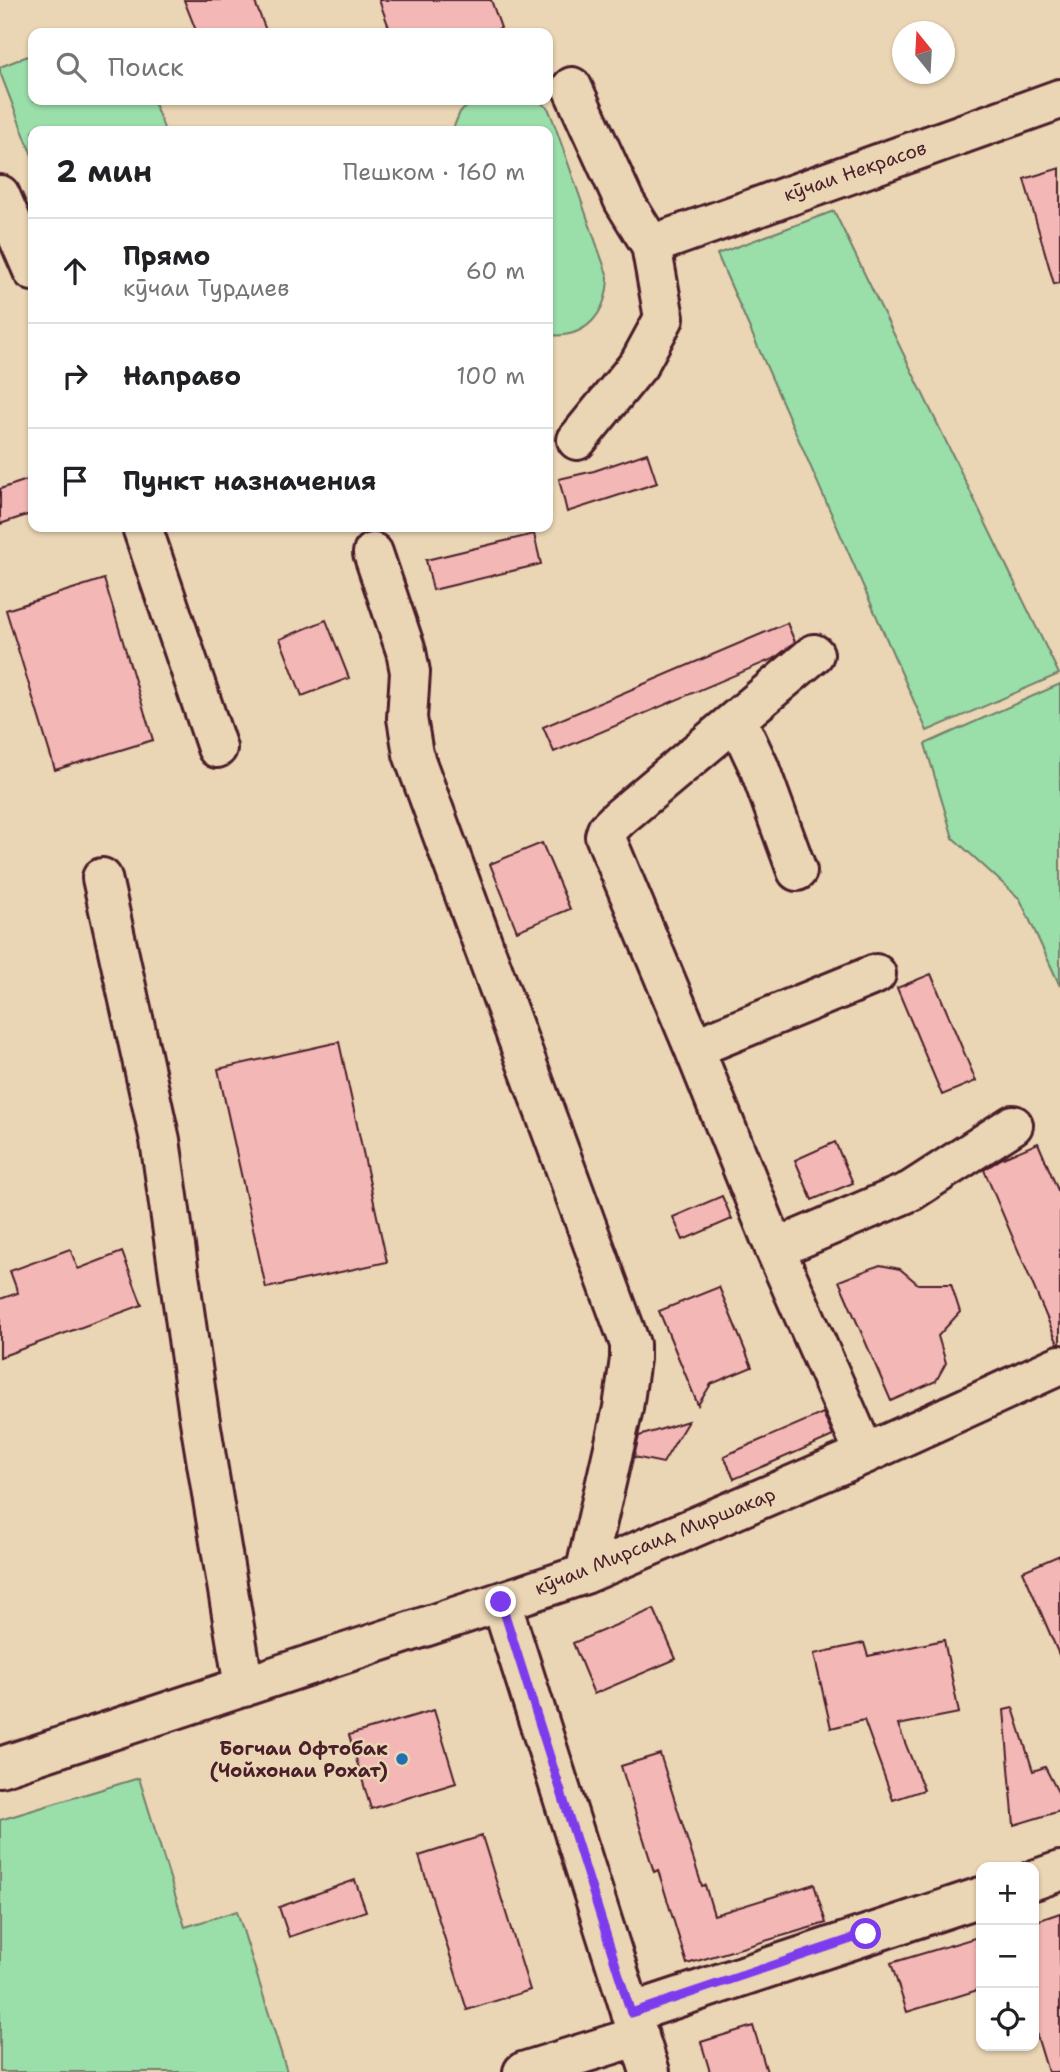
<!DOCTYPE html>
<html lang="ru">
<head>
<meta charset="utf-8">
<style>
	:root { --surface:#fff; --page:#f2f2f2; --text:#202124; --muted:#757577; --line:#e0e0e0 }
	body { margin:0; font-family:"Shantell Sans",sans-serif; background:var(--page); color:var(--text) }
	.controls { position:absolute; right:21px; bottom:21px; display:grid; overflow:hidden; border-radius:14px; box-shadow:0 2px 5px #0004 }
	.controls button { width:63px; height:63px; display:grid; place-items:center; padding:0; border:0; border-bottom:2px solid var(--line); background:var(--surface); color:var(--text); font:35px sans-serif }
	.compass { position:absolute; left:892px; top:21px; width:63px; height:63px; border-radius:50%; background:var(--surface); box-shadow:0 2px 5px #0004; rotate:342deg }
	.stop { position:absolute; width:21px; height:21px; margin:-16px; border:5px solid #7c3aed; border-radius:50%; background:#fff }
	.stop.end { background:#7c3aed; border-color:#fff; box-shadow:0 2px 7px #0008 }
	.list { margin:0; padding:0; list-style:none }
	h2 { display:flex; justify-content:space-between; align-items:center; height:91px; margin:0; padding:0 28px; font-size:30px }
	h2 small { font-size:23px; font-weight:400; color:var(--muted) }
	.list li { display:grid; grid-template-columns:46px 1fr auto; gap:21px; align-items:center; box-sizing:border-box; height:105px; padding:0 28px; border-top:2px solid var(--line) }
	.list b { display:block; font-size:26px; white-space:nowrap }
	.list p { margin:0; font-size:23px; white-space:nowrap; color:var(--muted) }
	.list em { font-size:23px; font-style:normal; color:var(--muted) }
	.icon { flex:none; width:38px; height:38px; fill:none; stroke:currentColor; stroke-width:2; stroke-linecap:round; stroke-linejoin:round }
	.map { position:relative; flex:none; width:1060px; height:2072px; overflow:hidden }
	.search { position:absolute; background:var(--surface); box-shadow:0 2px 5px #0004; left:28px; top:28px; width:525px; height:77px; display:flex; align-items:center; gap:18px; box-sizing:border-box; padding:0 24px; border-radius:14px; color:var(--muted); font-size:26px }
	.panel { position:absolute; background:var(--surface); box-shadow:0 2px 5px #0004; left:28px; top:126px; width:525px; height:406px; border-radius:14px }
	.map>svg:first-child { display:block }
	.green { fill:#9adeaa; stroke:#727e6a; stroke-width:2 }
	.building { fill:#f3b7b5; stroke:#4a1f2b; stroke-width:2 }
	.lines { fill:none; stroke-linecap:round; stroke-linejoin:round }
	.minor-casing { stroke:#4a1f2b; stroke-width:44 }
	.minor { stroke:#ead5b4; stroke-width:38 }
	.route { stroke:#7c3aed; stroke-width:9 }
	.poi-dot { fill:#1f6fb2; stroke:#ead5b4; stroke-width:2.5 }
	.labels { text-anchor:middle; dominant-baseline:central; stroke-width:5; stroke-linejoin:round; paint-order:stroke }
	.street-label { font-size:19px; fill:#4a1f2b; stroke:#ead5b4 }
	.poi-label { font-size:19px; font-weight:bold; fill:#4a1f2b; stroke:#ead5b4; text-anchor:end }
</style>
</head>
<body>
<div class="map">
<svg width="1060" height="2072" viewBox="0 0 1060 2072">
	<rect width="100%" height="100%" fill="#ead5b4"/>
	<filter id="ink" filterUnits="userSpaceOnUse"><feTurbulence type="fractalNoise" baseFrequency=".0143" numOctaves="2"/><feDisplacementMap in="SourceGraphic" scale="14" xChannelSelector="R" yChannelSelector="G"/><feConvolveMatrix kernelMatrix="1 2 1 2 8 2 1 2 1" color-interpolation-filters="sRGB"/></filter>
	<g filter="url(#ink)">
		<!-- green -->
		<path class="green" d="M 33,54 L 33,100 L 153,100 L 165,131 L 33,131 L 33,158 L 0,72 L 0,67 Z
			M 477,100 L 537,100 L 548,108 L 553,120 L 608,277 C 607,313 587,339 548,335 L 548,131 L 452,131 L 460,112 Z
			M 834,211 L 1059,674 L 927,731 L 717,254 Z
			M 1060,684 L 1060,986 L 1020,899 L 953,838 L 925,744 Z
			M 139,1778 L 185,1927 L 237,1911 L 287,2072 L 0,2072 L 0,1820 Z"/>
		<!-- building -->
		<path class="building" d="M 184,0 L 254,0 L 267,33 L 197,33 Z
			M 379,0 L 491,0 L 501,28 L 487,33 L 391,33 Z
			M 1060,168 L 1060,283 L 1054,284 L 1024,179 Z
			M 647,453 L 657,483 L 567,512 L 559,479 L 594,471 Z
			M 33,478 L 33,513 L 0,524 L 0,489 Z
			M 534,534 L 541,564 L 433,590 L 426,560 Z
			M 104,579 L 153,740 L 55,770 L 6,610 Z
			M 326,620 L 349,678 L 302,696 L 280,639 Z
			M 787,623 L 795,642 L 775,658 L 554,752 L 543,727 Z
			M 542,843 L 570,909 L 517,931 L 490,864 Z
			M 931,974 L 976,1081 L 942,1095 L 897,988 Z
			M 339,1042 L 387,1262 L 266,1288 L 218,1069 Z
			M 835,1142 L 853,1183 L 812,1200 L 795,1160 Z
			M 1038,1143 L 1060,1195 L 1060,1343 L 1058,1344 L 984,1170 L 1001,1159 Z
			M 722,1196 L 732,1219 L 683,1240 L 673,1217 Z
			M 70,1249 L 78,1269 L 122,1252 L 142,1305 L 0,1357 L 0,1299 L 18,1293 L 10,1271 Z
			M 880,1265 L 900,1269 L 918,1284 L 951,1284 L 960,1312 L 938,1336 L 946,1363 L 936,1381 L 891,1401 L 839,1281 Z
			M 719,1287 L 752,1367 L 711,1384 L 698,1405 L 659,1311 Z
			M 823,1413 L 833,1436 L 734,1479 L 724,1456 Z
			M 688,1421 L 663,1463 L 634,1457 L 639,1436 Z
			M 1060,1555 L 1060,1657 L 1023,1571 Z
			M 654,1609 L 676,1659 L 594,1694 L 573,1643 Z
			M 944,1640 L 959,1713 L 898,1725 L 924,1790 L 893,1800 L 864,1720 L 831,1728 L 814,1654 L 864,1643 L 868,1656 Z
			M 1013,1708 L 1033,1771 L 1045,1767 L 1060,1796 L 1060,1811 L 1014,1825 L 1004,1710 Z
			M 434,1710 L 456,1783 L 371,1809 L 349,1735 Z
			M 660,1754 L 702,1886 L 705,1885 L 714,1915 L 814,1884 L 826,1923 L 687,1964 L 658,1870 L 654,1872 L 621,1766 Z
			M 482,1836 L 530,1990 L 467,2010 L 419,1856 Z
			M 355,1880 L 366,1911 L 289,1937 L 279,1907 Z
			M 1060,1913 L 1060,2072 L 1048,2072 L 1034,2026 L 1034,1922 Z
			M 981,1936 L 981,1989 L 907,2012 L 891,1963 Z
			M 753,2026 L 767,2072 L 710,2072 L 701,2042 Z"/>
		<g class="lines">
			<defs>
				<path id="minor" d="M 572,87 L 624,201 L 651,245 L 664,318 L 639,364 L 577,440
					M 0,195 L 33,271
					M 651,245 L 1060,99
					M 142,527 L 217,748
					M 373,553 L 406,651 L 410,672 L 407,718 L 413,754 L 630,1344 L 630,1359 L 623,1408 L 585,1574
					M 814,654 L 619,818 L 607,830 L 605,836 L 694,1048 L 775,1249 L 865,1454
					M 737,720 L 759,767 L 797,871
					M 102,878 L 160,1140 L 198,1409 L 244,1687
					M 694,1048 L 876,974
					M 775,1249 L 911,1191 L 1013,1125
					M 501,1602 L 650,2072
					M 0,1767 L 585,1574 L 865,1454 L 1060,1365
					M 1034,1880 L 1060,1871
					M 631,2013 L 981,1897
					M 523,2072 L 639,2036"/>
			</defs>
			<!-- minor casing -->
			<use href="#minor" class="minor-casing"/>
			<!-- minor -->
			<use href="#minor" class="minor"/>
		</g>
	</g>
	<g class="lines" filter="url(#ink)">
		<!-- route -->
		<path class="route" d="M 501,1602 L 631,2013 L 866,1934"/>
	</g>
	<!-- markers -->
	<circle class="poi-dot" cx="402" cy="1759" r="7"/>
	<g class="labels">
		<!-- street labels -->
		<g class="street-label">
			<text transform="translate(855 171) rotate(-19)">кӯчаи Некрасов</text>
			<text transform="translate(655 1541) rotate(-22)">кӯчаи Мирсаид Миршакар</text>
		</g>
		<!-- poi labels -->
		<g class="poi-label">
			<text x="388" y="1748">Богчаи Офтобак<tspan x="388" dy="22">(Чойхонаи Рохат)</tspan></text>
		</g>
	</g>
</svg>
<div class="controls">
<button>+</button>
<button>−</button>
<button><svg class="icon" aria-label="locate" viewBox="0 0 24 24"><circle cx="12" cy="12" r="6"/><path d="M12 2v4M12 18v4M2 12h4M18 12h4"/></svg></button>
</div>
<svg class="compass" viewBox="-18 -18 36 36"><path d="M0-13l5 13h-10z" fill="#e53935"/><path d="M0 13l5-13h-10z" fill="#757577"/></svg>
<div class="stop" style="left:866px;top:1934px"></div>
<div class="stop end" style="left:501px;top:1602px"></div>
<div class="search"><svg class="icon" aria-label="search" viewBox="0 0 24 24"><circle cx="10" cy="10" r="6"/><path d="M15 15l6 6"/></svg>Поиск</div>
<section class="panel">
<h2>2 мин<small>Пешком · 160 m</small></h2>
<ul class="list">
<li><svg class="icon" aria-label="ahead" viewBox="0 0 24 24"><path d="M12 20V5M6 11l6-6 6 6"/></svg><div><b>Прямо</b><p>кӯчаи Турдиев</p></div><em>60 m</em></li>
<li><svg class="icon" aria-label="right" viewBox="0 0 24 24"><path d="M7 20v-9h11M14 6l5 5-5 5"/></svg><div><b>Направо</b></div><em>100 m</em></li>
<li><svg class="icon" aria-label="arrive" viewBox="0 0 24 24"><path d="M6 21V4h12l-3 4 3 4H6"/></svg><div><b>Пункт назначения</b></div></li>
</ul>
</section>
</div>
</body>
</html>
